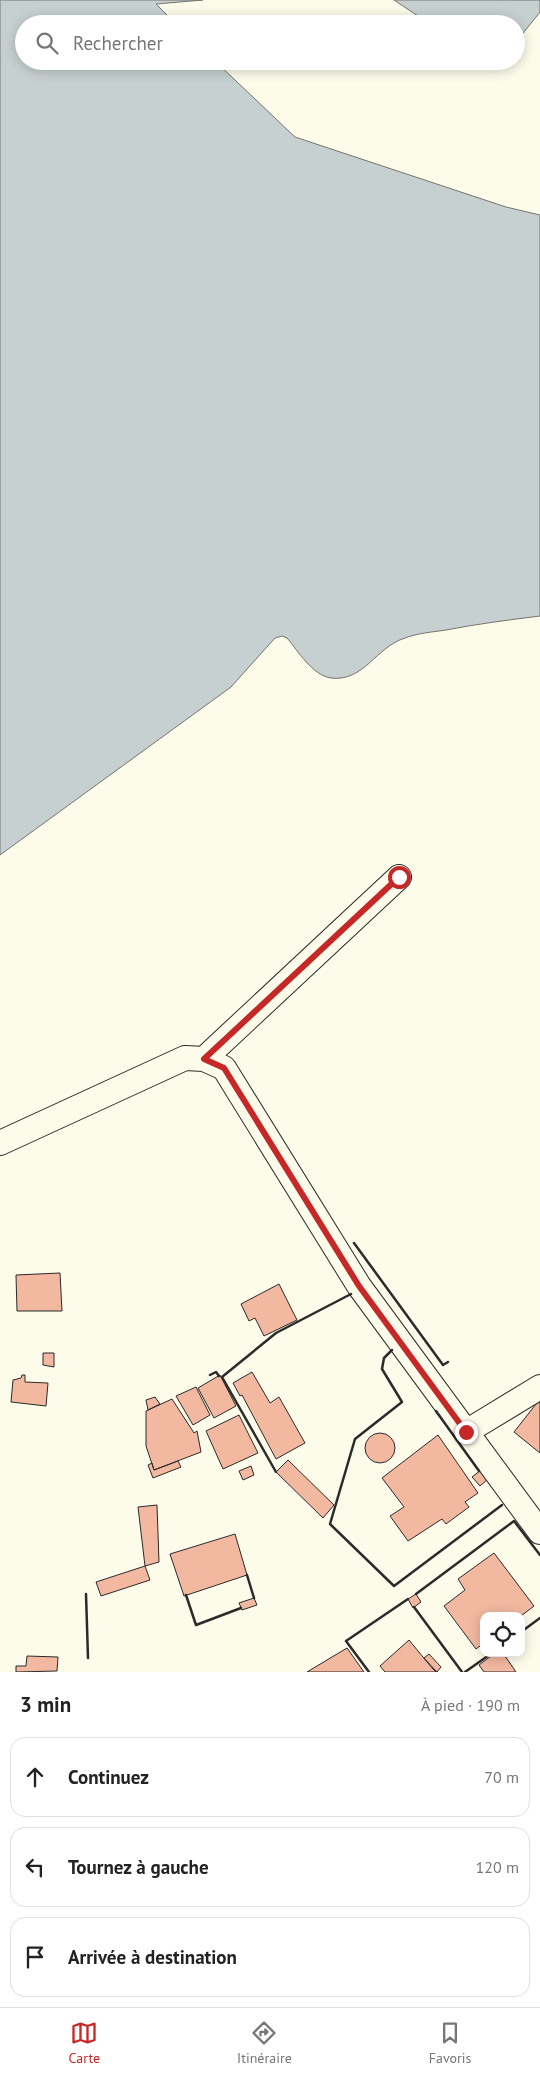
<!DOCTYPE html>
<html lang="fr">
<head>
<meta charset="utf-8">
<style>
	:root { --surface:#fff; --page:#f2f2f2; --text:#222; --muted:#767676; --line:#e0e0e0; --accent:#c62828 }
	body { margin:0; font-family:"PT Sans",sans-serif; background:var(--page); color:var(--text) }
	.controls { position:absolute; right:15px; bottom:15px; display:grid; overflow:hidden; border-radius:10px; box-shadow:0 2px 12px #0003 }
	.controls button { width:45px; height:45px; display:grid; place-items:center; padding:0; border:0; border-bottom:1px solid var(--line); background:var(--surface); color:var(--text); font:25px sans-serif }
	.stop { position:absolute; width:15px; height:15px; margin:-11px; border:4px solid #c62828; border-radius:50%; background:#fff }
	.stop.end { background:#c62828; border-color:#fff; box-shadow:0 1px 5px #0008 }
	.list { margin:0; padding:0; list-style:none }
	h2 { display:flex; justify-content:space-between; align-items:center; height:65px; margin:0; padding:0 20px; font-size:21px }
	h2 small { font-size:16px; font-weight:400; color:var(--muted) }
	.list li { display:grid; grid-template-columns:32px 1fr auto; gap:15px; align-items:center; box-sizing:border-box; height:80px; margin:0 10px 10px; padding:0 10px; border:1px solid var(--line); border-radius:15px }
	.list b { display:block; font-size:19px; white-space:nowrap }
	.list em { font-size:16px; font-style:normal; color:var(--muted) }
	.icon { flex:none; width:28px; height:28px; fill:none; stroke:currentColor; stroke-width:2; stroke-linecap:round; stroke-linejoin:round }
	.map { position:relative; flex:none; width:540px; height:1672px; overflow:hidden }
	.search { position:absolute; background:var(--surface); box-shadow:0 2px 12px #0003; left:15px; right:15px; top:15px; height:55px; display:flex; align-items:center; gap:12px; box-sizing:border-box; padding:0 18px; border-radius:28px; color:var(--muted); font-size:19px }
	.sheet { height:335px; background:var(--surface) }
	nav { display:flex; justify-content:space-around; align-items:center; box-sizing:border-box; height:70px; border-top:1px solid var(--line); background:var(--surface); font-size:14px; color:var(--muted) }
	nav a { display:grid; justify-items:center; gap:2px }
	nav .on { color:var(--accent) }
	.map>svg:first-child { display:block }
	.water { fill:#c7d0d0; stroke:#74746e }
	.building { fill:#f2b8a0; stroke:#2b2b2b }
	.lines { fill:none; stroke-linecap:round; stroke-linejoin:round }
	.street-casing { stroke:#2b2b2b; stroke-width:26 }
	.street { stroke:#fdfbea; stroke-width:24 }
	.wall { stroke:#2b2b2b; stroke-width:2.5 }
	.route { stroke:#c62828; stroke-width:6 }
</style>
</head>
<body>
<div class="map">
<svg width="540" height="1672" viewBox="0 0 540 1672">
	<rect width="100%" height="100%" fill="#fdfbea"/>
	<!-- water -->
	<path class="water" d="M 0,0 L 203,0 L 156,4 L 176,24 L 24,24 L 24,61 L 215,61 L 295,137 L 506,207 L 540,215 L 540,616 C 508,620 477,624 446,630 C 433,632 418,633 405,638 C 376,647 364,682 331,678 C 312,675 298,651 287,638 L 282,636 L 275,638 L 231,687 L 0,855 Z
		M 394,0 L 540,0 L 540,12 L 516,42 L 516,24 L 430,24 Z"/>
	<!-- building -->
	<path class="building" d="M 60,1273 L 62,1311 L 17,1311 L 16,1275 Z
		M 279,1284 L 297,1320 L 264,1336 L 255,1318 L 249,1321 L 241,1304 Z
		M 43,1353 L 54,1353 L 54,1367 L 43,1365 Z
		M 252,1372 L 270,1403 L 279,1397 L 305,1443 L 276,1459 L 242,1395 L 240,1396 L 233,1383 Z
		M 22,1375 L 25,1375 L 25,1382 L 48,1383 L 46,1406 L 11,1402 L 13,1380 L 21,1378 Z
		M 220,1375 L 236,1406 L 214,1418 L 198,1388 Z
		M 196,1387 L 210,1415 L 193,1425 L 176,1396 Z
		M 155,1397 L 160,1404 L 148,1410 L 146,1400 Z
		M 172,1399 L 194,1433 L 197,1431 L 201,1452 L 154,1470 L 146,1446 L 146,1411 Z
		M 540,1399 L 540,1453 L 514,1432 Z
		M 239,1415 L 258,1453 L 223,1469 L 206,1431 Z
		M365 1448a15 15 0 1 1 30 0a15 15 0 1 1-30 0Z
		M 438,1435 L 478,1493 L 465,1502 L 469,1507 L 446,1524 L 442,1519 L 408,1541 L 390,1516 L 404,1507 L 382,1478 Z
		M 288,1460 L 334,1505 L 323,1518 L 276,1472 Z
		M 178,1461 L 181,1467 L 153,1478 L 148,1465 L 152,1463 L 154,1470 Z
		M 251,1466 L 254,1475 L 243,1480 L 239,1471 Z
		M 481,1470 L 488,1479 L 480,1486 L 472,1477 Z
		M 157,1505 L 159,1562 L 145,1566 L 138,1507 Z
		M 235,1534 L 247,1575 L 184,1596 L 170,1554 Z
		M 494,1553 L 534,1606 L 521,1616 L 484,1616 L 484,1643 L 476,1649 L 444,1606 L 465,1590 L 458,1579 Z
		M 145,1566 L 150,1580 L 101,1596 L 96,1582 Z
		M 416,1594 L 421,1602 L 413,1608 L 408,1599 Z
		M 254,1598 L 257,1605 L 242,1610 L 239,1603 Z
		M 409,1640 L 432,1668 L 436,1672 L 385,1672 L 380,1666 Z
		M 347,1648 L 364,1672 L 307,1672 Z
		M 495,1653 L 503,1653 L 516,1672 L 484,1672 L 479,1665 Z
		M 429,1654 L 441,1667 L 437,1672 L 424,1658 Z
		M 27,1656 L 58,1657 L 57,1671 L 16,1672 L 16,1666 L 26,1666 Z"/>
	<g class="lines">
		<defs>
			<path id="street" d="M 204,1059 L 399,877
				M 0,1143 L 185,1058 L 204,1059 L 224,1068 L 359,1286 L 540,1532
				M 466,1432 L 540,1387"/>
		</defs>
		<!-- street casing -->
		<use href="#street" class="street-casing"/>
		<!-- street -->
		<use href="#street" class="street"/>
		<!-- wall -->
		<path class="wall" d="M 354,1243 L 443,1365 L 448,1362
			M 392,1350 L 384,1358 L 382,1369 L 402,1402 L 355,1439 L 330,1524 L 394,1586 L 502,1505
			M 210,1375 L 216,1372 L 219,1376
			M 436,1411 L 479,1471
			M 276,1472 L 222,1377 L 276,1333 L 351,1294
			M 247,1575 L 254,1598
			M 86,1594 L 88,1658
			M 416,1594 L 514,1521 L 540,1555
			M 186,1595 L 196,1625 L 241,1608
			M 414,1607 L 462,1672
			M 521,1632 L 540,1618
			M 369,1672 L 346,1641 L 408,1599
			M 465,1672 L 492,1653"/>
	</g>
	<g class="lines">
		<!-- route -->
		<path class="route" d="M 399,877 L 204,1059 L 224,1068 L 359,1286 L 466,1432"/>
	</g>
</svg>
<div class="controls">
<button><svg class="icon" aria-label="locate" viewBox="0 0 24 24"><circle cx="12" cy="12" r="6"/><path d="M12 2v4M12 18v4M2 12h4M18 12h4"/></svg></button>
</div>
<div class="stop" style="left:399px;top:877px"></div>
<div class="stop end" style="left:466px;top:1432px"></div>
<div class="search"><svg class="icon" aria-label="search" viewBox="0 0 24 24"><circle cx="10" cy="10" r="6"/><path d="M15 15l6 6"/></svg>Rechercher</div>
</div>
<section class="sheet">
<h2>3 min<small>À pied · 190 m</small></h2>
<ul class="list">
<li><svg class="icon" aria-label="ahead" viewBox="0 0 24 24"><path d="M12 20V5M6 11l6-6 6 6"/></svg><div><b>Continuez</b></div><em>70 m</em></li>
<li><svg class="icon" aria-label="left" viewBox="0 0 24 24"><path d="M17 20v-9H6M10 6l-5 5 5 5"/></svg><div><b>Tournez à gauche</b></div><em>120 m</em></li>
<li><svg class="icon" aria-label="arrive" viewBox="0 0 24 24"><path d="M6 21V4h12l-3 4 3 4H6"/></svg><div><b>Arrivée à destination</b></div></li>
</ul>
</section>
<nav>
<a class="on"><svg class="icon" aria-label="map" viewBox="0 0 24 24"><path d="M3 6l6-2 6 2 6-2v14l-6 2-6-2-6 2zM9 4v14M15 6v14"/></svg>Carte</a>
<a><svg class="icon" aria-label="directions" viewBox="0 0 24 24"><path d="M12 3l9 9-9 9-9-9zM9 14v-3h6M13 9l2 2-2 2"/></svg>Itinéraire</a>
<a><svg class="icon" aria-label="saved" viewBox="0 0 24 24"><path d="M7 4h10v16l-5-4-5 4z"/></svg>Favoris</a>
</nav>
</body>
</html>
